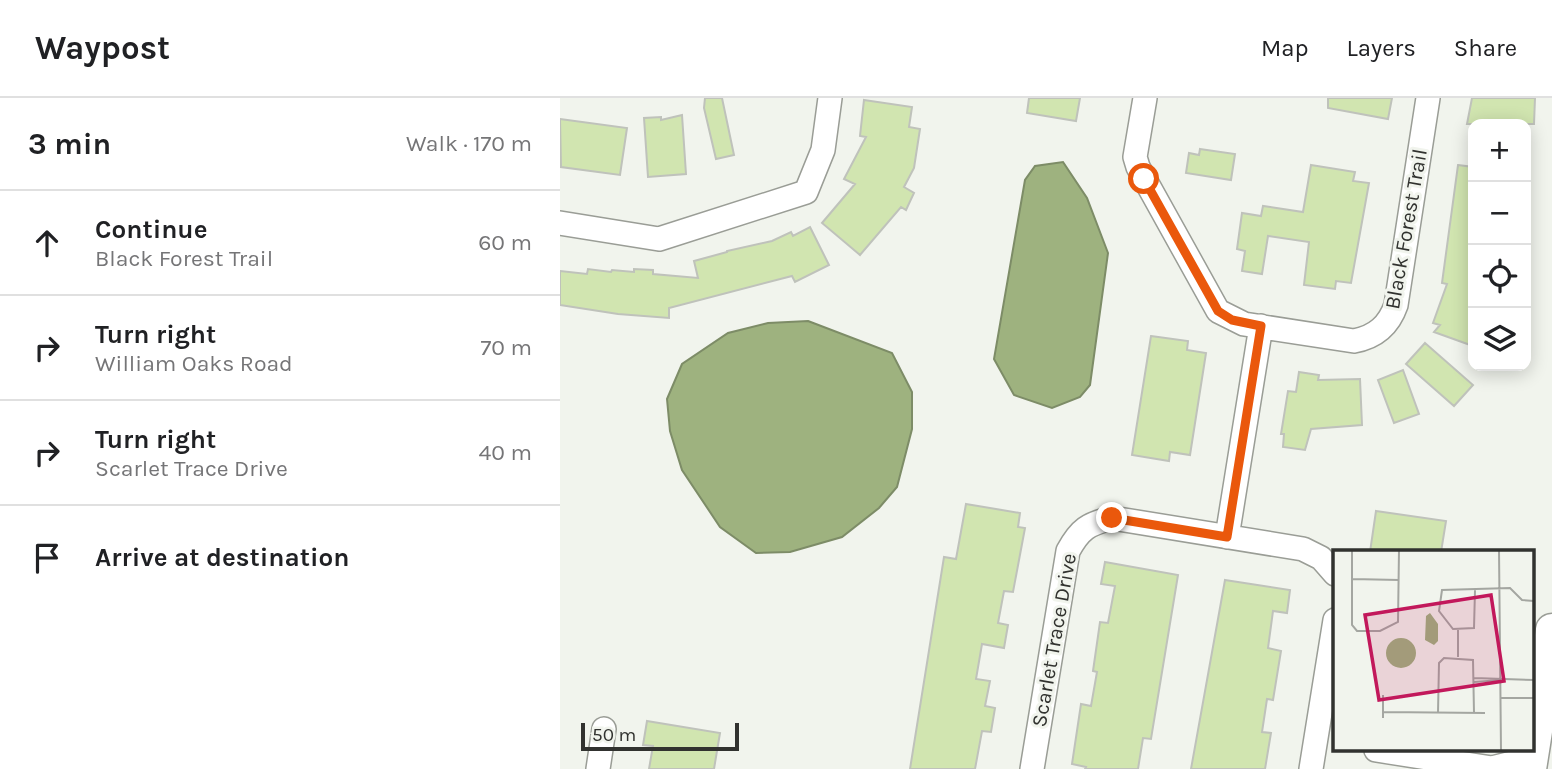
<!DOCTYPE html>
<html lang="en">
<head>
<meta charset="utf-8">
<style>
	:root { --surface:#fff; --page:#f6f6f6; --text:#202124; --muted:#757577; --line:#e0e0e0 }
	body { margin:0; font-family:Karla,sans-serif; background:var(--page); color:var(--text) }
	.controls { position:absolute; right:21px; top:21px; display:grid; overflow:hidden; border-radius:14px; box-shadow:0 4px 18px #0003 }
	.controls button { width:63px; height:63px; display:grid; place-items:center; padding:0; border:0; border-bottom:2px solid var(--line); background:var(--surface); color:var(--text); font:35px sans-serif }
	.scale { position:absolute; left:21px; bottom:18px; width:158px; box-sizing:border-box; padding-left:7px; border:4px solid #31322f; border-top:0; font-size:19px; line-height:24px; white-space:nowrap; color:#31322f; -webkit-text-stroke:5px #f1f4ed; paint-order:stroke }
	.stop { position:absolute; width:21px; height:21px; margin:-16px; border:5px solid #ea580c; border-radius:50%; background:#fff }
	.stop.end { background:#ea580c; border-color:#fff; box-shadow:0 2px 7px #0008 }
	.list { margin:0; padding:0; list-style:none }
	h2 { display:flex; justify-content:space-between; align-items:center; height:91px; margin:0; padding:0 28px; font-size:30px }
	h2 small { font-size:23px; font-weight:400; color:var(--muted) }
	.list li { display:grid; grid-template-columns:46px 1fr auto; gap:21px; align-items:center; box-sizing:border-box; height:105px; padding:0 28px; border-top:2px solid var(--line) }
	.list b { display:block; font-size:26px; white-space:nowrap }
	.list p { margin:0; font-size:23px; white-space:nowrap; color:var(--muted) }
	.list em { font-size:23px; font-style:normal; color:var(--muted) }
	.icon { flex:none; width:38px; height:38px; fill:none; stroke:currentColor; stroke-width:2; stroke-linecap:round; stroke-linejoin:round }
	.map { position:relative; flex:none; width:992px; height:671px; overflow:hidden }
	header { display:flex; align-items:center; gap:42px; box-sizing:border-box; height:98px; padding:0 35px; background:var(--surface); border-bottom:2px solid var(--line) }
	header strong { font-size:33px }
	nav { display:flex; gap:38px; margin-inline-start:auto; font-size:24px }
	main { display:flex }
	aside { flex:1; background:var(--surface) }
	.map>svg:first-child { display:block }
	.water { fill:#9eb27f; stroke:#7d8c67; stroke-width:2 }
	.building { fill:#d1e5b0; stroke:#bfc2bb; stroke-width:2 }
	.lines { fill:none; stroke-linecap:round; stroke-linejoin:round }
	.minor-casing { stroke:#9a9d96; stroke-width:26 }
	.secondary-casing { stroke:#9a9d96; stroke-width:35 }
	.minor { stroke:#fff; stroke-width:23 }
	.secondary { stroke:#fff; stroke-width:32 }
	.route { stroke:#ea580c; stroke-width:9 }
	.labels { text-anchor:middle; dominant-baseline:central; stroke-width:6; stroke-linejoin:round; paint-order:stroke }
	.street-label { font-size:21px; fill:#31322f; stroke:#f1f4ed }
	.inset-road { fill:none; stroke:#a4a6a1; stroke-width:2 }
	.view { fill:#c2185b; fill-opacity:0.15; stroke:#c2185b; stroke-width:3.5 }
	.inset-edge { fill:none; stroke:#31322f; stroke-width:3.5 }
</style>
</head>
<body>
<header>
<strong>Waypost</strong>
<nav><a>Map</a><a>Layers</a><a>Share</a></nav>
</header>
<main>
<aside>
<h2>3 min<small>Walk · 170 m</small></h2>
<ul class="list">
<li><svg class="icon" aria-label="ahead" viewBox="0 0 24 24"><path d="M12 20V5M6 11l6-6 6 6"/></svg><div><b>Continue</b><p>Black Forest Trail</p></div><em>60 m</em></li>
<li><svg class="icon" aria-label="right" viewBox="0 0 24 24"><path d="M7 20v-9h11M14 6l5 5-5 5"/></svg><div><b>Turn right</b><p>William Oaks Road</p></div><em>70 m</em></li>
<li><svg class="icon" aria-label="right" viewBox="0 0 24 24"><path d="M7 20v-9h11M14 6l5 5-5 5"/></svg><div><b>Turn right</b><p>Scarlet Trace Drive</p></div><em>40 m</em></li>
<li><svg class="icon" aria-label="arrive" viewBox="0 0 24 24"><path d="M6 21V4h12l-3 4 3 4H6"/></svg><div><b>Arrive at destination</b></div></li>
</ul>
</aside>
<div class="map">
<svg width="992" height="671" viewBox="0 0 992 671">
	<rect width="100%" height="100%" fill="#f1f4ed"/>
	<!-- water -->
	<path class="water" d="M 503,64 L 527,100 L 548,155 L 530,287 L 520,299 L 492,310 L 454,297 L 434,261 L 465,82 L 475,68 Z
		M 248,223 L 332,255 L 352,294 L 352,331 L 337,389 L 319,410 L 282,439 L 230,454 L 196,455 L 160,429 L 122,372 L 110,333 L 107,301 L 122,266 L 168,235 L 208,225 Z"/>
	<!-- building -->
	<path class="building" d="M 145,0 L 162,0 L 174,57 L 156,61 L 144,10 Z
		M 469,0 L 520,0 L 516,23 L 467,15 Z
		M 768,0 L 832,0 L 828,21 L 768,10 Z
		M 912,0 L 975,0 L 974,26 L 907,26 Z
		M 304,2 L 352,9 L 349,29 L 360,31 L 354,70 L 344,89 L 354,95 L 346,112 L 341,109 L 300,157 L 262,125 L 295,86 L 284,81 L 306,39 L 300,38 Z
		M 122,17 L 126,76 L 88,79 L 84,20 L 101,19 L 101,22 Z
		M 0,21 L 67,30 L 60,77 L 1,69 Z
		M 640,51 L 675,56 L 671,82 L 626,75 L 629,55 L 639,57 Z
		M 751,67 L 795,74 L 793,83 L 809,85 L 791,185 L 776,183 L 775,191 L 744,187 L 749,144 L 708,138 L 702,176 L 682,173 L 685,153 L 677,151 L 682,115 L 701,118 L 703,108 L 743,114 Z
		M 898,67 L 913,69 L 913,248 L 874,234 L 880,227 L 873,225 L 887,186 L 882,185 Z
		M 250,129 L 269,167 L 235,184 L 232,178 L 109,210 L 109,220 L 58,216 L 0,207 L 0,173 L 27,176 L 28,171 L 51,174 L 52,172 L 74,174 L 74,171 L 93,172 L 93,176 L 138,180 L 134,163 L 167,154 L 167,153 L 212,143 L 231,134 L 233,138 Z
		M 591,238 L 628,243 L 627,252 L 646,255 L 630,357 L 610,354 L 609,363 L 572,357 Z
		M 865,245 L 913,287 L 894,308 L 846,266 Z
		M 843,272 L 859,316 L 834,325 L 818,282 Z
		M 739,274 L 759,277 L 758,282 L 800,281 L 802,327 L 751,331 L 745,352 L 723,349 L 724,336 L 721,336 L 728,293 L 736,294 Z
		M 406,406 L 460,415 L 458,429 L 465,430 L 453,494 L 444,493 L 438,525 L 448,527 L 444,550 L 422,546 L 416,581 L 430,583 L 425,608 L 435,610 L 431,634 L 422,633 L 415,671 L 350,671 L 384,459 L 396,461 Z
		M 816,413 L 886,423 L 881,454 L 810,454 Z
		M 545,464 L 618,477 L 591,641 L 583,640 L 578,671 L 525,671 L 526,669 L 512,666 L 521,606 L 531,608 L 537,574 L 533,573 L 540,524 L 548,525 L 555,488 L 541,486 Z
		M 665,482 L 730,492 L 727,515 L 713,513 L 708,550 L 721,553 L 713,602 L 707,601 L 702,634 L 711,635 L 705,671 L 631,671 Z
		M 87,623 L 160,635 L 154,671 L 89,671 L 93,648 L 83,647 Z"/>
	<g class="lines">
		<defs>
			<path id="minor" d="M 585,0 L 575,59 L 578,69 L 658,213 L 684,226 L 794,243 C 816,239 829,227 836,207 L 868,0
				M 0,125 L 99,141 L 246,94 L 263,52 L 270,0
				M 667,439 L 701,228
				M 816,652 L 932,670 L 972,660
				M 38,671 L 44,631
				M 472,671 L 508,453 C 520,431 528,426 552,420 L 743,451 L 761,460 L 775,476
				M 751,671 L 775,522"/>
			<path id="secondary" d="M 970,671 L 992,532"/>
		</defs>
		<!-- minor casing -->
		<use href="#minor" class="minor-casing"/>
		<!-- secondary casing -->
		<use href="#secondary" class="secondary-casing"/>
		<!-- minor -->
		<use href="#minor" class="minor"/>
		<!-- secondary -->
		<use href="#secondary" class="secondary"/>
	</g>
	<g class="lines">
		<!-- route -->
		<path class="route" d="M 552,420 L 667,439 L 701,228 L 672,222 L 658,213 L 584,81"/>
	</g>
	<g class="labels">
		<!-- street labels -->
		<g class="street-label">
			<text transform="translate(846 131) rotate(-80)">Black Forest Trail</text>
			<text transform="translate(494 542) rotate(-80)">Scarlet Trace Drive</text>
		</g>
	</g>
	<!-- overview -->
	<g transform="translate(773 452)">
		<rect width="201" height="201" fill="#f1f4ed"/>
		<path d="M 97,63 L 105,74 L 105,91 L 101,95 L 92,90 L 93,66 ZM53 103a15 15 0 1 1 30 0a15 15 0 1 1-30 0Z" fill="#9eb27f"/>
		<path class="inset-road" d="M 19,0 L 19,75 L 24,81 L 47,81 L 65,72 L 66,0M 166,0 L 168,201M 19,29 L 66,30M 142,40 L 141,78 L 120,79 L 106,61 L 109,40 L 177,38 L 189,50 L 201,51M 125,80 L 125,107M 141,128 L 202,130M 141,132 L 168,130M 168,148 L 202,148M 50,162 L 152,163M 105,163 L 106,113 L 111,108 L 140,110 L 141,163M 50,168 L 50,145"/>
		<path class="view" d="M 158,45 L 171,131 L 46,150 L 32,65 Z"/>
		<rect width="201" height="201" class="inset-edge"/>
	</g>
</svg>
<div class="controls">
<button>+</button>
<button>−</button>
<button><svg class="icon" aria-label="locate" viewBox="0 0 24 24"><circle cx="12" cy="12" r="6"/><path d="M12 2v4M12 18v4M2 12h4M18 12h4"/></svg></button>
<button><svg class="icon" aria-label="layers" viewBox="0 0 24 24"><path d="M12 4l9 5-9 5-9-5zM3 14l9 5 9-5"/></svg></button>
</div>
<div class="scale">50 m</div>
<div class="stop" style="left:584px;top:81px"></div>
<div class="stop end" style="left:552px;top:420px"></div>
</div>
</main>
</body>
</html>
